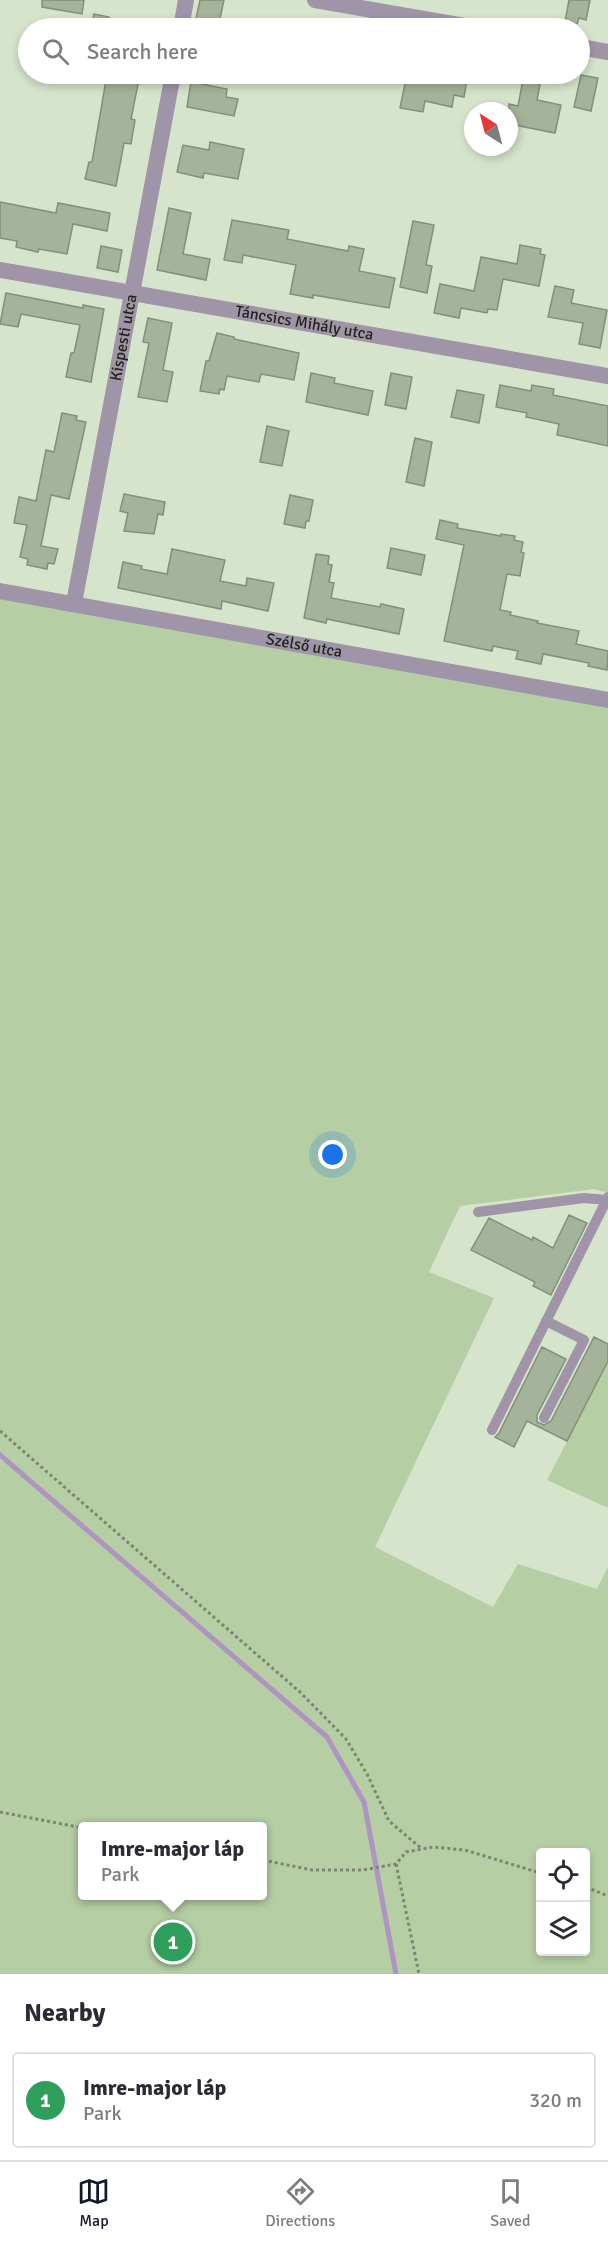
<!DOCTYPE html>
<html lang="en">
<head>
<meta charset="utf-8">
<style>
	:root { --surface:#fff; --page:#f7f7f7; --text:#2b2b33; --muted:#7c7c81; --line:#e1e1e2; --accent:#111827 }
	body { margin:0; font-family:Signika,sans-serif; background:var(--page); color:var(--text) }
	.controls { position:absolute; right:18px; bottom:18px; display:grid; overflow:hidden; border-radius:6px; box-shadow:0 3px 9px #0003 }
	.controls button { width:54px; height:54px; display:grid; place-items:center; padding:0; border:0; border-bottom:2px solid var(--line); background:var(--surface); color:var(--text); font:30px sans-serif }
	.compass { position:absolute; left:464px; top:102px; width:54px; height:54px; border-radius:50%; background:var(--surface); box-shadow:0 3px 9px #0003; rotate:324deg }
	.you { position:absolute; left:333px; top:1155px; width:21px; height:21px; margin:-15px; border:4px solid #fff; border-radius:50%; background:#1a73e8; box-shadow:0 0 0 9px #1a73e833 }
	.badge { display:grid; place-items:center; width:39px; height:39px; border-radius:50%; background:var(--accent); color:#fff; font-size:20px; font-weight:700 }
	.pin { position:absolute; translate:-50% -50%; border:3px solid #fff; box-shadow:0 2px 6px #0006 }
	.popup { position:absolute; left:78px; top:1822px; width:189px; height:78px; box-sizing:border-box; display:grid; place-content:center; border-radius:6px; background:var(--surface); filter:drop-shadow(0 2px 4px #0005); font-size:20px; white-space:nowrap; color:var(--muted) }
	.popup b { font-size:22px; color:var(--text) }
	.popup::after { content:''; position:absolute; left:50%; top:100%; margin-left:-12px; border:12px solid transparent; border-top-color:var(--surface) }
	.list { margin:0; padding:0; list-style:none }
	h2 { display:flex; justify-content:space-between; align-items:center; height:78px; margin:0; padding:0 24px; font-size:26px }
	h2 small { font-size:20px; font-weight:400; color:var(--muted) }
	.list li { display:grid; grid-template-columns:39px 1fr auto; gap:18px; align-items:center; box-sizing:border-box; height:96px; margin:0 12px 12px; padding:0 12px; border:2px solid var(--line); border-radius:6px }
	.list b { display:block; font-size:22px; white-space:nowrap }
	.list p { margin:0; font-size:20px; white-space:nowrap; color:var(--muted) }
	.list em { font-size:20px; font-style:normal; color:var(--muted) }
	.icon { flex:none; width:33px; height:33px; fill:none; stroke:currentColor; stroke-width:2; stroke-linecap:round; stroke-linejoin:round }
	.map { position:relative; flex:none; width:608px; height:1974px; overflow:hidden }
	.search { position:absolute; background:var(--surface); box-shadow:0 3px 9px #0003; left:18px; right:18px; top:18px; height:66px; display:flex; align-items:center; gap:15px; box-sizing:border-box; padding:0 21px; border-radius:33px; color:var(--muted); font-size:22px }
	.sheet { height:186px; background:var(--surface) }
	nav { display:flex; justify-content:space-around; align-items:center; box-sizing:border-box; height:84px; border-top:2px solid var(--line); background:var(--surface); font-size:16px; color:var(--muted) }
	nav a { display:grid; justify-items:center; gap:3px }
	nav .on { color:var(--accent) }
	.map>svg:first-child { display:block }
	.green { fill:#b5cea3; fill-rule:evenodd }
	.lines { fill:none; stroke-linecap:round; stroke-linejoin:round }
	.stream { stroke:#af93c0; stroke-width:5 }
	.building { fill:#a5b39b; stroke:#829079; stroke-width:1.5 }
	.path { stroke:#7b8574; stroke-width:3; stroke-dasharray:3 3; stroke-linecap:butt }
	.service { stroke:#a094a8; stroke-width:10 }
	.minor { stroke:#a094a8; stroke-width:16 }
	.labels { text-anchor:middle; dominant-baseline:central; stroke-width:4.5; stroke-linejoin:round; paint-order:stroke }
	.street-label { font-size:16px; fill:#1e231a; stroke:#d5e4cb }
</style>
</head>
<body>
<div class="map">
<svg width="608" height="1974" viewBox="0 0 608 1974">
	<rect width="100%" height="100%" fill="#d5e4cb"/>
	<!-- green -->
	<path class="green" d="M 0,587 L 608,693 L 608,1193 L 594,1189 L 460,1206 L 429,1272 L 494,1298 L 375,1547 L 493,1607 L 518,1564 L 597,1589 L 608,1567 L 608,1974 L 0,1974 ZM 83,1826 L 263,1826 L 263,1896 L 83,1896 ZM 540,1852 L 586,1852 L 586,1952 L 540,1952 Z
		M 608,1363 L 608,1508 L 547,1480 Z"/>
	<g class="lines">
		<!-- stream -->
		<path class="stream" d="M 0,1455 L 327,1737 L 364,1802 L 396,1974"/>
	</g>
	<!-- building -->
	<path class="building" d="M 42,0 L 84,0 L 82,14 L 42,7 Z
		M 200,0 L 224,0 L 218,28 L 194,28 Z
		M 569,0 L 590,0 L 586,20 L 579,18 L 577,24 L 565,22 Z
		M 94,14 L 109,17 L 107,28 L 91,28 Z
		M 107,74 L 140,74 L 131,119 L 135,120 L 131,144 L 124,143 L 116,186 L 85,179 L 89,162 L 92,162 Z
		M 407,74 L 468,74 L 464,97 L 454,95 L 452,107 L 425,101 L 423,112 L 400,108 Z
		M 524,74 L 542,74 L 537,100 L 561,105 L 555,133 L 509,124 L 509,104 L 518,106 Z
		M 581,75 L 598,78 L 591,111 L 574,107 Z
		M 191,82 L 227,89 L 226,97 L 238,99 L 234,116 L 187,107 Z
		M 210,142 L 244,149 L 238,179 L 204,173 L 203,178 L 177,172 L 183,145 L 209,150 Z
		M 0,202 L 56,213 L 58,203 L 110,213 L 107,231 L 73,224 L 67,254 L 39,249 L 38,252 L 16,247 L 17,241 L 0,238 Z
		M 169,208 L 191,213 L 183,254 L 210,259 L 206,280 L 157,270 Z
		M 232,220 L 289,230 L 287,239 L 348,251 L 349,246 L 364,249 L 359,271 L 395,278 L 389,308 L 313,295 L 313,298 L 290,294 L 296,265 L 243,255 L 242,263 L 224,260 Z
		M 413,221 L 434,225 L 426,265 L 432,266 L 427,293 L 400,287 Z
		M 520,245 L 541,249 L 540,254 L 545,255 L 539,286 L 503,279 L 497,310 L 488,309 L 487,313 L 461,308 L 459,318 L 434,313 L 440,284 L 474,291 L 481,257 L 517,264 Z
		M 101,246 L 122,250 L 118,272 L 97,268 Z
		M 555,286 L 574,290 L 571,303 L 607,310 L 600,348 L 579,344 L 583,323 L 548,317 Z
		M 6,293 L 83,308 L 83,305 L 104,309 L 91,382 L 66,377 L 71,353 L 74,353 L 80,325 L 21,314 L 18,327 L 0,324 Z
		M 148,318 L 172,323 L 163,370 L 173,372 L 167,402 L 138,397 L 149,343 L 143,342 Z
		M 217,333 L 234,337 L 234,339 L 299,353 L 294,380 L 261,374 L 259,382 L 227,376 L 224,390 L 220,389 L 219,394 L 200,391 L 206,361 L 209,361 Z
		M 311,373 L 335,378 L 334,383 L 373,391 L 368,415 L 306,402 Z
		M 391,373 L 412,377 L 406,409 L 385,405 Z
		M 500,385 L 531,391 L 532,385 L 554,389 L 553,395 L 608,406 L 608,446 L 557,435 L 559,424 L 526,417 L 527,413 L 496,407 Z
		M 457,390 L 484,395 L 479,423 L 451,417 Z
		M 62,413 L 77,416 L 76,420 L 86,422 L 69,499 L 51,495 L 41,546 L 58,549 L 54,564 L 48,563 L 47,569 L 27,565 L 28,559 L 20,557 L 27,525 L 14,523 L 19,497 L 36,501 L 46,450 L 54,452 Z
		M 267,426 L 289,431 L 282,466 L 260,462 Z
		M 415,438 L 432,442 L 424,486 L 406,482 Z
		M 124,494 L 165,502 L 163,515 L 158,514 L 154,534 L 124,531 L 128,513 L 120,511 Z
		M 290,495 L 313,500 L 309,521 L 306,521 L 305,528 L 284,524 Z
		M 440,520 L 458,524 L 457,528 L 501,536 L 501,534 L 515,536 L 514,540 L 523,542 L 521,552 L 524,553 L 520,576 L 507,574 L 500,610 L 511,612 L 510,615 L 538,621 L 537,623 L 579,631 L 576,644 L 608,651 L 607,670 L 588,666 L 589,663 L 543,654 L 541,664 L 516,659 L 518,651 L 493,646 L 492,651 L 444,641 L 464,545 L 436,539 Z
		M 391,548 L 425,555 L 421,575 L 387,568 Z
		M 172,549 L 225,560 L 220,581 L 246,586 L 247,578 L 274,583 L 268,611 L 222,601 L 221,609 L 118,588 L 123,562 L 142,566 L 141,569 L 167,574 Z
		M 316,554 L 329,556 L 328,564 L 332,565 L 329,582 L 334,583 L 331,598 L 380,607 L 381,604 L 404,609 L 399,634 L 327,619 L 326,623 L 304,618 Z
		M 569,1215 L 587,1223 L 551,1295 L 533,1286 L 535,1282 L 471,1250 L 489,1218 L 532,1240 L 533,1237 L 553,1248 Z
		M 594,1337 L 608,1344 L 608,1361 L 567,1441 L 527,1421 L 514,1447 L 495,1437 L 499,1433 L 542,1347 L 566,1359 L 537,1415 L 537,1422 L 544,1425 L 551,1421 Z"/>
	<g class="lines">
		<!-- path -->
		<path class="path" d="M 0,1431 L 301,1693 L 346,1739 L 367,1774 L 389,1821 L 422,1849
			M 0,1812 L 83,1828
			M 263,1860 L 312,1870 L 363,1870 L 396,1864 L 406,1852 L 433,1847 L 465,1850 L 540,1873
			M 396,1864 L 419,1974
			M 586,1887 L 608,1896"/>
		<!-- service -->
		<path class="service" d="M 478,1212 L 584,1198 L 607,1200
			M 544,1418 L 584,1340 L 546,1321
			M 492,1430 L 608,1197"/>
		<!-- minor -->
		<g class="minor">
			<path d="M 315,0 L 476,28"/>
			<path d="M 181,28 L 186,0"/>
			<path d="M 580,47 L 608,52"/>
			<path id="s1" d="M 0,270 L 608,376"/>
			<path id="s2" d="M 0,591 L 608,700"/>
			<path id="s3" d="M 74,603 L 173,74"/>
		</g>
	</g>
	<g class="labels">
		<!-- street labels -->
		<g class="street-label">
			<text stroke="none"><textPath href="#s1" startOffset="309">Táncsics Mihály utca</textPath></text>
			<text stroke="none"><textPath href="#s3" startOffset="270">Kispesti utca</textPath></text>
			<text stroke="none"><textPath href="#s2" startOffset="309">Szélső utca</textPath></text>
		</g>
	</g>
</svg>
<div class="controls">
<button><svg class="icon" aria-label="locate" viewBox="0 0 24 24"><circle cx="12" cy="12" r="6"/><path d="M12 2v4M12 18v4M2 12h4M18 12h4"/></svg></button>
<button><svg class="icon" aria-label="layers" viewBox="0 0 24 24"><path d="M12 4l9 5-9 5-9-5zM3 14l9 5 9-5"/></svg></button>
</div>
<svg class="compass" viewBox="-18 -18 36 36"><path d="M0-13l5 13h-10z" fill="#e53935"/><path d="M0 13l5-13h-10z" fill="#7c7c81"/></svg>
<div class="you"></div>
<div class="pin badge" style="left:173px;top:1942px;background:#2e9e5b">1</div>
<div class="popup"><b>Imre-major láp</b>Park</div>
<div class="search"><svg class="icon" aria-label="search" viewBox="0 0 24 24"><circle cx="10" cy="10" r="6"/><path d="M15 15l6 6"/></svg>Search here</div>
</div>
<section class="sheet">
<h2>Nearby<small></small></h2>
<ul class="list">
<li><span class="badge" style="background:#2e9e5b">1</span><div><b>Imre-major láp</b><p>Park</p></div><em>320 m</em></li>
</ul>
</section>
<nav>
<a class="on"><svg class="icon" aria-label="map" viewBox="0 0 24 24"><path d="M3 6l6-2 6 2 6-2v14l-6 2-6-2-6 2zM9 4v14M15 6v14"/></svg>Map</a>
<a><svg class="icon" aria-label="directions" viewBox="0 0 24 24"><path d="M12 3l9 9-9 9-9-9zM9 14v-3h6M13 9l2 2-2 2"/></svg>Directions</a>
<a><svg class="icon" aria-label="saved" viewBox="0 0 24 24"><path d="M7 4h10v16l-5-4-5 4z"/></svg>Saved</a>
</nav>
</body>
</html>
